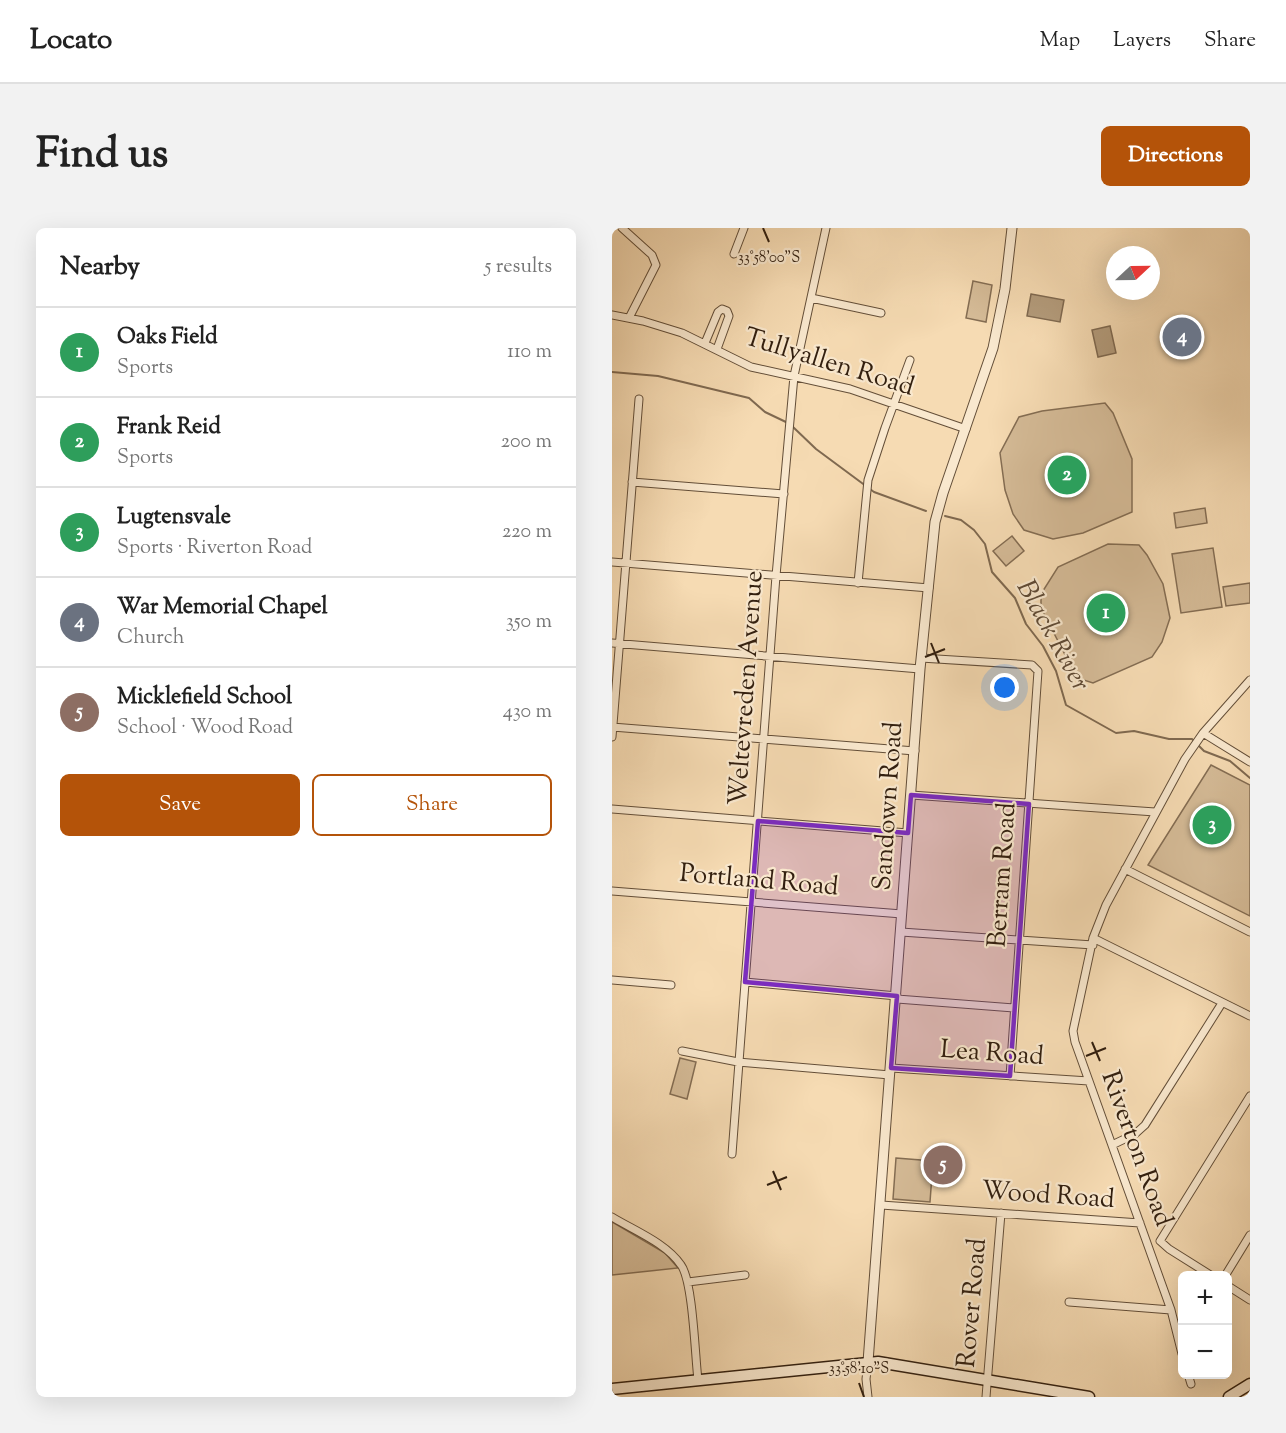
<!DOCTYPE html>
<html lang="en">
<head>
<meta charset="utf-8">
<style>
	:root { --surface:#fff; --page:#f2f2f2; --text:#222; --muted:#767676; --line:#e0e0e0; --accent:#b45309 }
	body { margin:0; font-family:"Sorts Mill Goudy",serif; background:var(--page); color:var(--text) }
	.controls { position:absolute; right:18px; bottom:18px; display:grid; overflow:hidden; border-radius:9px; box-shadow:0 6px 24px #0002 }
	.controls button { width:54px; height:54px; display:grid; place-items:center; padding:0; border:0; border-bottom:2px solid var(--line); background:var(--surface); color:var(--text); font:30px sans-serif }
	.compass { position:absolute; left:494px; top:18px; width:54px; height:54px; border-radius:50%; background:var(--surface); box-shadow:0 6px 24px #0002; rotate:68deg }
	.you { position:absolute; left:393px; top:460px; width:21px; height:21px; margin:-15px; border:4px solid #fff; border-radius:50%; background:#1a73e8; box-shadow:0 0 0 9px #1a73e833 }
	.badge { display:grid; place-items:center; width:39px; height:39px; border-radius:50%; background:var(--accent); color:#fff; font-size:20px; font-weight:700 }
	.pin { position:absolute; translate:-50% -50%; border:3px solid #fff; box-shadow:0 2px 6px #0006 }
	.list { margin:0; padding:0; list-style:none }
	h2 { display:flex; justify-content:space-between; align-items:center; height:78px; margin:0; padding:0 24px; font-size:26px }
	h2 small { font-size:20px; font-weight:400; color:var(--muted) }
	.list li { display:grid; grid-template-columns:39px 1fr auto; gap:18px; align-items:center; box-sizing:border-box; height:90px; padding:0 24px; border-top:2px solid var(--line) }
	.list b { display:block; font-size:22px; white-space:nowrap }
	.list p { margin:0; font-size:20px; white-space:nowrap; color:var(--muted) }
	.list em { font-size:20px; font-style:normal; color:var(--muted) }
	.actions { display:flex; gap:12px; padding:18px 24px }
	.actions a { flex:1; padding:14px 0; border:2px solid var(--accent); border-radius:9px; text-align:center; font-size:21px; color:var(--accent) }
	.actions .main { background:var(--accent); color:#fff }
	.map { position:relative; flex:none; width:638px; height:1169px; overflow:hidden; border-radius:9px }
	header { display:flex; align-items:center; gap:36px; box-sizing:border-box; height:84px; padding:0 30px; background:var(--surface); border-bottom:2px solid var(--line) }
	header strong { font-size:28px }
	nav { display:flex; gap:33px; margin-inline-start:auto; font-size:21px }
	.intro { display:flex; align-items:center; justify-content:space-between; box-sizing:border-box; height:144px; padding:0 36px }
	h1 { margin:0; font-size:42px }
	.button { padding:15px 27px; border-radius:9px; background:var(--accent); color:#fff; font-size:21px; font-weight:700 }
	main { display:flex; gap:36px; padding:0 36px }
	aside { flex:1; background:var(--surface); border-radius:9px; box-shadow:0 6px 24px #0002 }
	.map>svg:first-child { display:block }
	.green { fill:#d5bb97; stroke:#846d53; stroke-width:1.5 }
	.water { fill:#b39b7b; stroke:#7f6950; stroke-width:1.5 }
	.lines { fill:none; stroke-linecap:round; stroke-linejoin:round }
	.stream { stroke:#7f6950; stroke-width:2 }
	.minor-casing { stroke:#634e38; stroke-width:9 }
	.tertiary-casing { stroke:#634e38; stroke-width:11 }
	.secondary-casing { stroke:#321f0f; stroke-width:13 }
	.minor { stroke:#f9e8ce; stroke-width:7 }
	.tertiary { stroke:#f9e8ce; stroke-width:9 }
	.secondary { stroke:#f9e8ce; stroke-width:10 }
	.marked { fill:#7b2cbf; fill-opacity:0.2; stroke:#7b2cbf; stroke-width:4.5; stroke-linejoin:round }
	.ticks { fill:none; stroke:#321f0f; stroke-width:2 }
	.labels { text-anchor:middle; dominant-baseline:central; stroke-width:4.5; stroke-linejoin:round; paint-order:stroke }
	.street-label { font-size:26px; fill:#321f0f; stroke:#f9e8ce }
	.water-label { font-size:27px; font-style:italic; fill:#5f4a35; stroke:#f9e8ce }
	.ticks-label { font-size:15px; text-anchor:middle; fill:#321f0f; stroke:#f9e8ce; stroke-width:4.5; stroke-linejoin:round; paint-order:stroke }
</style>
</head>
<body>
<header>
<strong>Locato</strong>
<nav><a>Map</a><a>Layers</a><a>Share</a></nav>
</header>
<div class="intro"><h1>Find us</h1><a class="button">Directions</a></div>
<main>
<aside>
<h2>Nearby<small>5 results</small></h2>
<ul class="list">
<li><span class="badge" style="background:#2e9e5b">1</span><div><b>Oaks Field</b><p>Sports</p></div><em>110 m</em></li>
<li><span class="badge" style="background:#2e9e5b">2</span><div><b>Frank Reid</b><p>Sports</p></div><em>200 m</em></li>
<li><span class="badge" style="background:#2e9e5b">3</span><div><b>Lugtensvale</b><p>Sports · Riverton Road</p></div><em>220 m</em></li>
<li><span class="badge" style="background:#6b7280">4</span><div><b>War Memorial Chapel</b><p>Church</p></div><em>350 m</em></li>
<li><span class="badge" style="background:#8d6e63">5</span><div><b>Micklefield School</b><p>School · Wood Road</p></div><em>430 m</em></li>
</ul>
<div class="actions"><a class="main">Save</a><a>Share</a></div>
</aside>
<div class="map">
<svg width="638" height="1169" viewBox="0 0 638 1169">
	<rect width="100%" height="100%" fill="#f6dbb3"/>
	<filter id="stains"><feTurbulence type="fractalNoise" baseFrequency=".00333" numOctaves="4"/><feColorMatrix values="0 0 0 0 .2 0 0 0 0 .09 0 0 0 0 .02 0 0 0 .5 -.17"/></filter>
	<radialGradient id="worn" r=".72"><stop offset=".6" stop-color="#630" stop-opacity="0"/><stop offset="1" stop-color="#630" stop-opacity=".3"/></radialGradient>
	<!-- green -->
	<path class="green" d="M 361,53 L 380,57 L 374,94 L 354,90 Z
		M 493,175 L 501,185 L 520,231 L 520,284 L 471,305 L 441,311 L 412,302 L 401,286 L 393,262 L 388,225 L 407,189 L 430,183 Z
		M 593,280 L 595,295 L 564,300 L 562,285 Z
		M 400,308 L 412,323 L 394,338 L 381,323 Z
		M 496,316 L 527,317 L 535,327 L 551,356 L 558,390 L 550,414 L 540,429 L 481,455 L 465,450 L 429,380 L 429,366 L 446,339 Z
		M 601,320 L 610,379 L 569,385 L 560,326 Z
		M 638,355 L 638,375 L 614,378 L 611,359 Z
		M 599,537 L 638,557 L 638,688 L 536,637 Z
		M 68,830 L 84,834 L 75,871 L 58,866 Z
		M 284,930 L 321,933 L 318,974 L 281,971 Z
		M 0,994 L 53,1025 L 66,1040 L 0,1047 Z"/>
	<!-- water -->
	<path class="water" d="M 419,66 L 452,72 L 448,94 L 415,88 Z
		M 498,98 L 504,125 L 486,129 L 480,102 Z"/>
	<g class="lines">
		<!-- stream -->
		<path class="stream" d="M 0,144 L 46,148 L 137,170 L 153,184 L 176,195
			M 180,198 L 204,221 L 262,264 L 314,283
			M 333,288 L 349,292 L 362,302 L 373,316 L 380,344 L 403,370 L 414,396 L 431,418 L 444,443 L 454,477 L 504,505 L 522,503 L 557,511 L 580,511 L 592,523 L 618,533 L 638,550"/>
		<defs>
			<path id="minor" d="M 10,0 L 40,27 L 44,37 L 17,90
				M 122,26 L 132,0
				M 199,70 L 269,85
				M 0,87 L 31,93 L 70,105 L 139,139 L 238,161 L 354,201
				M 93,115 L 106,84 L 110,81 L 115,83 L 117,88 L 105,121
				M 20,254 L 172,266
				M 0,334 L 317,360
				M 246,355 L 256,252 L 273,200 L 298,132
				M 0,415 L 308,441
				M 309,430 L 420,437 L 426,443 L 398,848
				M 0,499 L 303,523
				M 591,505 L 638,534
				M 0,509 L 27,171
				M 299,567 L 543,584
				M 0,581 L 296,605
				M 513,641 L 638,704
				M 0,663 L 290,686
				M 289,704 L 481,717
				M 481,710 L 638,788
				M 0,752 L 59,757
				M 133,754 L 285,768
				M 285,771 L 402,780
				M 70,823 L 126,834 L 278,847
				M 279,840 L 477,853
				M 500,917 L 523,906 L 533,897 L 610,775
				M 120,926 L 164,348 L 182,148 L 214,0
				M 269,977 L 528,995
				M 0,989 C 23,1003 54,1015 69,1037 C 81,1053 83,1128 86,1152
				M 548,1013 L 638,868
				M 548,1013 L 557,1021 L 600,1048
				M 613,1048 L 638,1007
				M 76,1054 L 133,1047
				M 616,1058 L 638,1072
				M 457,1074 L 559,1082
				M 570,1126 L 559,1082 L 463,814 L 461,803 L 481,710 L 494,677 L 573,531 L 591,505 L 638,452
				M 576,1146 L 579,1156
				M 256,1169 L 254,1151 L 256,1134
				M 374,1169 L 389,985"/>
			<path id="tertiary" d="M 256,1134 L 308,441 L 323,294 L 331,265 L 381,120 L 393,61 L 400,0"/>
			<path id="secondary" d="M 0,1161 L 266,1134 L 477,1169
				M 617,1169 L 638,1156"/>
		</defs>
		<!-- minor casing -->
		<use href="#minor" class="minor-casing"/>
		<!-- tertiary casing -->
		<use href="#tertiary" class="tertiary-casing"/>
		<!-- secondary casing -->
		<use href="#secondary" class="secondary-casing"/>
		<!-- minor -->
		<use href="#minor" class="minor"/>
		<!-- tertiary -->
		<use href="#tertiary" class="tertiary"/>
		<!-- secondary -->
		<use href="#secondary" class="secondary"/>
	</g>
	<!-- marked area -->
	<path class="marked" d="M 299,567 L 417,576 L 398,848 L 279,840 L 285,768 L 133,754 L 146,593 L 296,605 Z"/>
	<!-- ticks -->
	<path class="ticks" d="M 151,0 L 157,14M 319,415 L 327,435M 313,429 L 333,421M 480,814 L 488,833M 474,828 L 494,820M 161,943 L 169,962M 155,957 L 175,949M 247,1155 L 252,1169"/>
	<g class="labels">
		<!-- street labels -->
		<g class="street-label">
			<text transform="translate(217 135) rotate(17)">Tullyallen Road</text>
			<text transform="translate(135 460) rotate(-86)">Weltevreden Avenue</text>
			<text transform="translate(277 578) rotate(-86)">Sandown Road</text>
			<text transform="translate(391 647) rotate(-86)">Berram Road</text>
			<text transform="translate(147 653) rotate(5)">Portland Road</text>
			<text transform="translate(380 826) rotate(4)">Lea Road</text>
			<text transform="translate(524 921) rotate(70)">Riverton Road</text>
			<text transform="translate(436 968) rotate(4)">Wood Road</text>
			<text transform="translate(361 1075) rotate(-85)">Rover Road</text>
		</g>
		<!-- water labels -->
		<g class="water-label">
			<text transform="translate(440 408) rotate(61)">Black River</text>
		</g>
	</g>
	<g class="ticks-label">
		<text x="157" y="34">33°58'00"S</text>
		<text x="247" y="1145">33°58'10"S</text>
	</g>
	<rect width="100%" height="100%" filter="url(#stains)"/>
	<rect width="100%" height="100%" fill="url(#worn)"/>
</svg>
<div class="controls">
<button>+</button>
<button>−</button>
</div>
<svg class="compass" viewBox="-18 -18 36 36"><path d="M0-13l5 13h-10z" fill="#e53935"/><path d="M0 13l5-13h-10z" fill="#767676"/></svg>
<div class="you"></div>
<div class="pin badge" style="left:494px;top:385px;background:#2e9e5b">1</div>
<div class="pin badge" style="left:455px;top:247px;background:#2e9e5b">2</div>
<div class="pin badge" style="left:600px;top:597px;background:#2e9e5b">3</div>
<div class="pin badge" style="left:570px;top:109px;background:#6b7280">4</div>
<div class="pin badge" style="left:331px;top:937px;background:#8d6e63">5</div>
</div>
</main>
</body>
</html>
